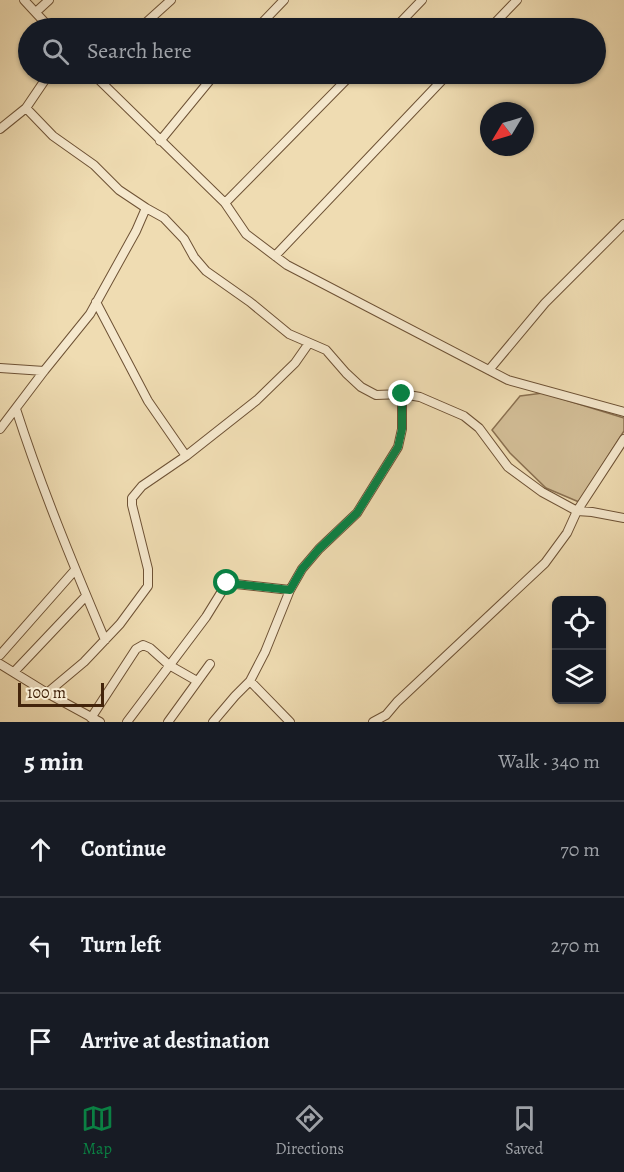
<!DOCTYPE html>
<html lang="en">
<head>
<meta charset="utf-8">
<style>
	:root { --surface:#171b24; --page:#20242c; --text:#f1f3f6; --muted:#9ea1a6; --line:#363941; --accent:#0b8043 }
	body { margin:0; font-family:Alegreya,serif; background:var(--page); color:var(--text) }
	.controls { position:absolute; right:18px; bottom:18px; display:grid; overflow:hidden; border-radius:9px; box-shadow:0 2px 4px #0004 }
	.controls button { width:54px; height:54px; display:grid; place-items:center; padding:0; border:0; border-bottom:2px solid var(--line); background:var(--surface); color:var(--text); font:30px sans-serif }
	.compass { position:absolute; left:480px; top:102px; width:54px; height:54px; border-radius:50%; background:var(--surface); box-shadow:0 2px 4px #0004; rotate:232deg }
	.scale { position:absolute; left:18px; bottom:15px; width:86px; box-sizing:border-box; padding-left:6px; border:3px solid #43240b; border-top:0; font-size:16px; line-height:21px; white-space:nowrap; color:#43240b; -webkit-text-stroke:4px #f5e8cd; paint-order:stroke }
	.stop { position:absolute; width:18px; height:18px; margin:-14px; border:4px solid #0b8043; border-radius:50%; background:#fff }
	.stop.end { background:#0b8043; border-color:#fff; box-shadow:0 2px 6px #0008 }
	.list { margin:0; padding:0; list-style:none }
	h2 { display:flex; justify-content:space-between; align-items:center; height:78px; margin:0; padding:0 24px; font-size:26px }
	h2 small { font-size:20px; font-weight:400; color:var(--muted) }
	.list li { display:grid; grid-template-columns:39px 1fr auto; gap:18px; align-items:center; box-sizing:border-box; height:96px; padding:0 24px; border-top:2px solid var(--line) }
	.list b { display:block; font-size:22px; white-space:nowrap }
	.list em { font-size:20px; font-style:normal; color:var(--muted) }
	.icon { flex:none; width:33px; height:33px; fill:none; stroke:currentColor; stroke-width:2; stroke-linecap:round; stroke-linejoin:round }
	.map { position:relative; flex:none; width:624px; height:722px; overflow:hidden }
	.search { position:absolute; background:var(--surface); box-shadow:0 2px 4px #0004; left:18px; right:18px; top:18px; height:66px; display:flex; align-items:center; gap:15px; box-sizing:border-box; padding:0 21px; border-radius:33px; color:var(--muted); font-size:22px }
	.sheet { height:366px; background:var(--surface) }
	nav { display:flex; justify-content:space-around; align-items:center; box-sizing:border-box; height:84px; border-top:2px solid var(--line); background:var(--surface); font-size:16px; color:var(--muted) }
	nav a { display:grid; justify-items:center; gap:3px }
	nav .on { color:var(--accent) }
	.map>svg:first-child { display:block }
	.green { fill:#d2bd96; stroke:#8a7050; stroke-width:1.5 }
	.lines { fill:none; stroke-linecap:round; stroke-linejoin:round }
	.minor-casing { stroke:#6e5235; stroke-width:10 }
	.minor { stroke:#f5e8cd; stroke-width:8 }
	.route { stroke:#0b8043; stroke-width:8 }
</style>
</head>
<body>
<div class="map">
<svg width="624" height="722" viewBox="0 0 624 722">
	<rect width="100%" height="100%" fill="#efdcb2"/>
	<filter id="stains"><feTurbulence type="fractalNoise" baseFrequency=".00333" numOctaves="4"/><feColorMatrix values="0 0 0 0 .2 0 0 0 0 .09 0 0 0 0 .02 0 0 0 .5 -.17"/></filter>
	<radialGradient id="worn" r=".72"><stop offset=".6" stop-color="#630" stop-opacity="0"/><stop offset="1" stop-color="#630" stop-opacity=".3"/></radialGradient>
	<!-- green -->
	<path class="green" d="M 543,393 L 624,418 L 624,431 L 579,502 L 546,488 L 510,453 L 492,430 L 520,396 Z"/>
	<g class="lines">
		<defs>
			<path id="minor" d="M 24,0 L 50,28
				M 36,12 L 49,0
				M 140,28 L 171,0
				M 257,28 L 284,0
				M 395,28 L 422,0
				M 490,28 L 517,0
				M 93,74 L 225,203 L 246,234 L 287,265 L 508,380 L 624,412
				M 26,108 L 53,136 L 94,165 L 119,190 L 146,208 L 164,218 L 184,239 L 194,257 L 206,271 L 250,302 L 289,334 L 326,350 L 346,373 L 361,387 L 376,395 L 402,394 L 420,397 L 464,416 L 479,428 L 508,467 L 542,492 L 577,511 L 592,512 L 624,518
				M 0,129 L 26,108 L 49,74
				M 160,141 L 215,74
				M 225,203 L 352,74
				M 275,256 L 448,74
				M 96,302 L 148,401 L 186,456
				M 0,368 L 44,371
				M 489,370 L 545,303 L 624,224
				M 16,409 C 41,487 73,564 105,640
				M 0,429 L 44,371 L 90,314 L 136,231 L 146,208
				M 0,655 L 75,570
				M 0,664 L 47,693 L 100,722
				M 14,672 L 86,596
				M 250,681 L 290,722
				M 47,693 L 84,662 L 120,624 L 148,586 L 148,569 L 132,505 L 132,498 L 142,486 L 186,456 L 257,400 L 295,363 L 309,343
				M 91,718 L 136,649 L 143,645 L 150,648 L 169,665 L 197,681
				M 127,722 L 206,617 L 227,583 L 290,590
				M 168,722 L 210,664
				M 213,722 L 235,696 L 250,681 L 265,652 L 290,590 L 302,569 L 319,549 L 357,513 L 398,447 L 402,429 L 402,394
				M 373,722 L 386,715 L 397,702 L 545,563 L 567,533 L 577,511 L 624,439"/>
		</defs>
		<!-- minor casing -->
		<use href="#minor" class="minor-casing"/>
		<!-- minor -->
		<use href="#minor" class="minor"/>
	</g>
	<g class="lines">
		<!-- route -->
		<path class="route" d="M 227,583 L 290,590 L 302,569 L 319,549 L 357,513 L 398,447 L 402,429 L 402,394"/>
	</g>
	<rect width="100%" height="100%" filter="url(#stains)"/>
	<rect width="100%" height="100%" fill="url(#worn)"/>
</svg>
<div class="controls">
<button><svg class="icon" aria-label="locate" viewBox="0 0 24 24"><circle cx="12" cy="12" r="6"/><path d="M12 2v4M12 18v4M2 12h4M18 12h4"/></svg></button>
<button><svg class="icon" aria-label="layers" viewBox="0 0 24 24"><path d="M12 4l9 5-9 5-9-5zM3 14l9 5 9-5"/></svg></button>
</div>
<svg class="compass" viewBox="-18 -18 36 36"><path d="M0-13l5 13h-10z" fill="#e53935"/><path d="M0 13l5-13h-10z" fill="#9ea1a6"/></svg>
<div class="scale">100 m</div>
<div class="stop" style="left:227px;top:583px"></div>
<div class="stop end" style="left:402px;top:394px"></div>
<div class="search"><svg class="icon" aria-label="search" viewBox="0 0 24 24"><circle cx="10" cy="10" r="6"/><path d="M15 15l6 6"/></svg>Search here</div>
</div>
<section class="sheet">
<h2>5 min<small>Walk · 340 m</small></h2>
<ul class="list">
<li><svg class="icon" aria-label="ahead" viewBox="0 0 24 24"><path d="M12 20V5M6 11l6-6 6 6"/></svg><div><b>Continue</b></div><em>70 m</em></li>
<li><svg class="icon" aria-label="left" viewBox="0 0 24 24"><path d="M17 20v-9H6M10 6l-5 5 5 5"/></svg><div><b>Turn left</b></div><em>270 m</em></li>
<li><svg class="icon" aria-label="arrive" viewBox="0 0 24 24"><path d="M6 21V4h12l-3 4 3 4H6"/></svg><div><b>Arrive at destination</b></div></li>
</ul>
</section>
<nav>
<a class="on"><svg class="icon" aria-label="map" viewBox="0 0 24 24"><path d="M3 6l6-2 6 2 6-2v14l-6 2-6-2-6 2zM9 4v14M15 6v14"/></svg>Map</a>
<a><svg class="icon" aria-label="directions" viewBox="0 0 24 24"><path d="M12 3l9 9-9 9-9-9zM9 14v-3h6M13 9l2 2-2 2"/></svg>Directions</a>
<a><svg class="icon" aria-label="saved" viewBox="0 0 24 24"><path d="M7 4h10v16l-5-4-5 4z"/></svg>Saved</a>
</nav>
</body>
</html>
